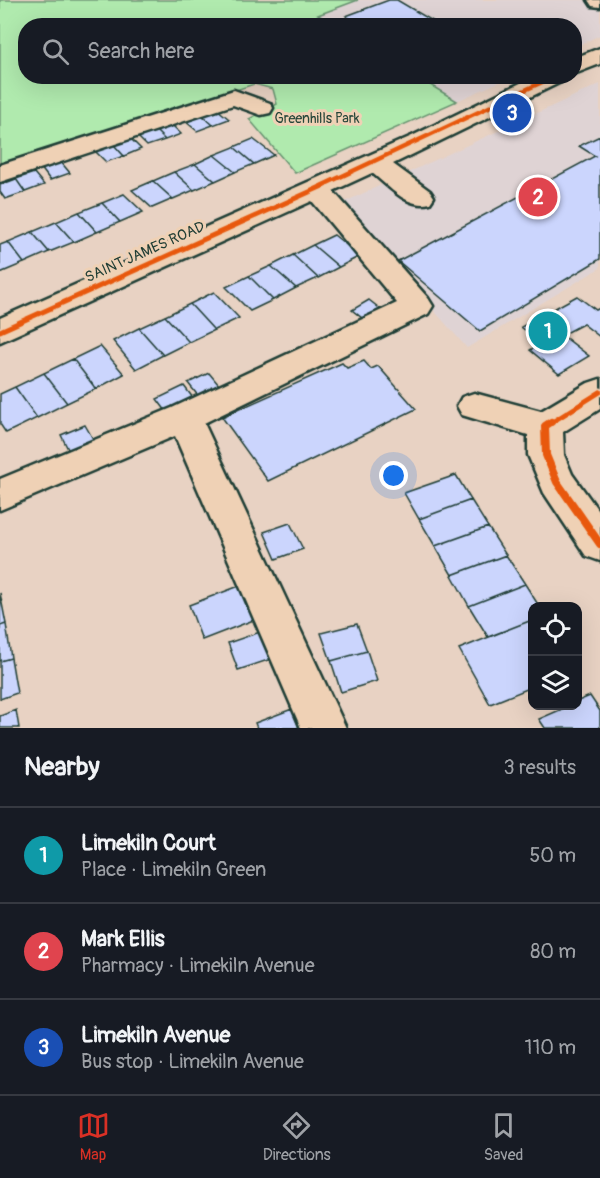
<!DOCTYPE html>
<html lang="en">
<head>
<meta charset="utf-8">
<style>
	:root { --surface:#171b24; --page:#242831; --text:#f1f3f6; --muted:#9ea1a6; --line:#363941; --accent:#d93025 }
	body { margin:0; font-family:Pangolin,sans-serif; background:var(--page); color:var(--text) }
	.controls { position:absolute; right:18px; bottom:18px; display:grid; overflow:hidden; border-radius:12px; box-shadow:0 6px 24px #0002 }
	.controls button { width:54px; height:54px; display:grid; place-items:center; padding:0; border:0; border-bottom:2px solid var(--line); background:var(--surface); color:var(--text); font:30px sans-serif }
	.you { position:absolute; left:394px; top:476px; width:21px; height:21px; margin:-15px; border:4px solid #fff; border-radius:50%; background:#1a73e8; box-shadow:0 0 0 9px #1a73e833 }
	.badge { display:grid; place-items:center; width:39px; height:39px; border-radius:50%; background:var(--accent); color:#fff; font-size:20px; font-weight:700 }
	.pin { position:absolute; translate:-50% -50%; border:3px solid #fff; box-shadow:0 2px 6px #0006 }
	.list { margin:0; padding:0; list-style:none }
	h2 { display:flex; justify-content:space-between; align-items:center; height:78px; margin:0; padding:0 24px; font-size:26px }
	h2 small { font-size:20px; font-weight:400; color:var(--muted) }
	.list li { display:grid; grid-template-columns:39px 1fr auto; gap:18px; align-items:center; box-sizing:border-box; height:96px; padding:0 24px; border-top:2px solid var(--line) }
	.list b { display:block; font-size:22px; white-space:nowrap }
	.list p { margin:0; font-size:20px; white-space:nowrap; color:var(--muted) }
	.list em { font-size:20px; font-style:normal; color:var(--muted) }
	.icon { flex:none; width:33px; height:33px; fill:none; stroke:currentColor; stroke-width:2; stroke-linecap:round; stroke-linejoin:round }
	.map { position:relative; flex:none; width:600px; height:728px; overflow:hidden }
	.search { position:absolute; background:var(--surface); box-shadow:0 6px 24px #0002; left:18px; right:18px; top:18px; height:66px; display:flex; align-items:center; gap:15px; box-sizing:border-box; padding:0 21px; border-radius:24px; color:var(--muted); font-size:22px }
	.sheet { height:366px; background:var(--surface) }
	nav { display:flex; justify-content:space-around; align-items:center; box-sizing:border-box; height:84px; border-top:2px solid var(--line); background:var(--surface); font-size:16px; color:var(--muted) }
	nav a { display:grid; justify-items:center; gap:3px }
	nav .on { color:var(--accent) }
	.map>svg:first-child { display:block }
	.built { fill:#dfd3d4 }
	.green { fill:#b0eaae; stroke:#689471; stroke-width:1.5 }
	.building { fill:#cbd5fd; stroke:#1f3d34; stroke-width:1.5 }
	.lines { fill:none; stroke-linecap:round; stroke-linejoin:round }
	.minor-casing { stroke:#1f3d34; stroke-width:5 }
	.minor { fill:#efd1b5; fill-rule:evenodd }
	.cycleway-far2-casing { stroke:#efd1b5; stroke-width:8 }
	.cycleway-far1-casing { stroke:#efd1b5; stroke-width:9 }
	.cycleway-casing { stroke:#efd1b5; stroke-width:11 }
	.cycleway-far2 { stroke:#e8590c; stroke-width:4.5 }
	.cycleway-far1 { stroke:#e8590c; stroke-width:5 }
	.cycleway { stroke:#e8590c; stroke-width:8 }
	.labels { text-anchor:middle; dominant-baseline:central; stroke-width:6; stroke-linejoin:round; paint-order:stroke }
	.far-park-label { font-size:14px; fill:#26463a; stroke:#efd1b5 }
	.street-label { font-size:15px; fill:#1f3d34; stroke:#efd1b5 }
</style>
</head>
<body>
<div class="map">
<svg width="600" height="728" viewBox="0 0 600 728">
	<rect width="100%" height="100%" fill="#e8d2c3"/>
	<filter id="ink" filterUnits="userSpaceOnUse"><feTurbulence type="fractalNoise" baseFrequency=".0167" numOctaves="2"/><feDisplacementMap in="SourceGraphic" scale="12" xChannelSelector="R" yChannelSelector="G"/><feConvolveMatrix kernelMatrix="1 2 1 2 8 2 1 2 1" color-interpolation-filters="sRGB"/></filter>
	<g filter="url(#ink)">
		<!-- built -->
		<path class="built" d="M 358,0 L 600,0 L 600,35 L 575,47 L 574,26 L 335,26 L 318,15 Z
			M 417,77 L 510,77 L 457,101 Z
			M 600,84 L 600,268 L 467,348 L 340,204 Z"/>
		<!-- green -->
		<path class="green" d="M 0,0 L 358,0 L 318,15 L 335,25 L 26,26 L 26,76 L 417,77 L 457,101 L 295,173 L 249,119 L 277,104 L 273,89 L 254,84 L 0,168 Z"/>
		<!-- building -->
		<path class="building" d="M 389,0 L 397,0 L 441,26 L 361,26 L 346,16 Z
			M 217,109 L 229,119 L 213,125 L 202,115 Z
			M 202,115 L 213,125 L 197,131 L 185,121 Z
			M 170,123 L 181,134 L 165,140 L 154,129 Z
			M 154,129 L 165,140 L 147,146 L 136,135 Z
			M 600,136 L 600,259 L 480,331 L 398,261 L 595,156 L 579,146 Z
			M 130,138 L 141,149 L 124,156 L 114,145 Z
			M 253,139 L 274,155 L 254,164 L 234,147 Z
			M 114,145 L 124,156 L 106,162 L 95,151 Z
			M 234,147 L 254,164 L 235,172 L 214,155 Z
			M 214,155 L 235,172 L 215,181 L 195,164 Z
			M 60,161 L 70,173 L 50,180 L 41,168 Z
			M 195,164 L 215,181 L 194,190 L 174,172 Z
			M 174,172 L 194,190 L 173,199 L 153,181 Z
			M 34,173 L 44,185 L 25,192 L 16,179 Z
			M 16,179 L 25,192 L 5,199 L 0,192 L 0,185 Z
			M 153,181 L 173,199 L 152,208 L 132,190 Z
			M 124,194 L 143,212 L 120,222 L 102,203 Z
			M 102,203 L 120,222 L 97,232 L 79,212 Z
			M 79,212 L 97,232 L 74,242 L 56,222 Z
			M 56,222 L 74,242 L 49,252 L 32,232 Z
			M 32,232 L 49,252 L 24,263 L 8,242 Z
			M 334,235 L 360,256 L 339,267 L 313,245 Z
			M 8,242 L 24,263 L 0,273 L 0,245 Z
			M 313,245 L 339,267 L 318,278 L 293,255 Z
			M 293,255 L 318,278 L 296,288 L 271,266 Z
			M 271,266 L 296,288 L 273,300 L 249,276 Z
			M 249,276 L 273,300 L 250,311 L 226,287 Z
			M 214,292 L 239,318 L 214,330 L 190,304 Z
			M 577,296 L 596,310 L 600,308 L 600,337 L 583,324 L 562,335 L 589,356 L 559,374 L 530,350 L 542,343 L 521,327 Z
			M 369,300 L 388,315 L 371,325 L 352,310 Z
			M 190,304 L 214,330 L 189,342 L 165,316 Z
			M 165,316 L 189,342 L 163,355 L 139,328 Z
			M 139,328 L 163,355 L 136,369 L 113,341 Z
			M 100,346 L 124,374 L 96,389 L 73,359 Z
			M 73,359 L 96,389 L 67,403 L 44,373 Z
			M 364,361 L 371,369 L 378,366 L 416,409 L 268,481 L 222,417 L 342,363 L 347,368 Z
			M 44,373 L 67,403 L 37,418 L 15,387 Z
			M 209,373 L 224,391 L 203,402 L 188,383 Z
			M 184,386 L 196,402 L 169,415 L 157,399 Z
			M 15,387 L 37,418 L 6,433 L 0,424 L 0,394 Z
			M 85,425 L 97,446 L 72,457 L 61,435 Z
			M 456,475 L 471,500 L 419,519 L 404,493 Z
			M 471,500 L 488,527 L 435,546 L 419,519 Z
			M 290,523 L 303,549 L 276,559 L 264,532 Z
			M 488,527 L 506,555 L 452,575 L 435,546 Z
			M 506,555 L 525,584 L 469,606 L 452,575 Z
			M 525,584 L 539,606 L 532,606 L 532,620 L 488,637 L 469,606 Z
			M 242,585 L 256,619 L 202,640 L 189,605 Z
			M 0,593 L 6,624 L 0,626 Z
			M 532,620 L 532,687 L 490,704 L 459,649 Z
			M 6,624 L 11,658 L 0,661 L 0,626 Z
			M 357,624 L 367,651 L 331,661 L 321,633 Z
			M 263,631 L 274,658 L 238,670 L 228,643 Z
			M 367,651 L 377,681 L 341,692 L 331,661 Z
			M 11,658 L 17,693 L 0,699 L 0,661 Z
			M 590,696 L 600,711 L 600,728 L 545,728 L 539,719 L 569,706 L 578,706 L 578,701 Z
			M 292,709 L 299,728 L 257,728 L 255,723 Z
			M 16,710 L 19,728 L 0,728 L 0,716 Z"/>
		<g class="lines">
			<defs>
				<path id="minor" d="M 588,0 L 600,0 L 600,7 L 592,6 Z
					M 600,48 L 600,64 L 574,74 L 574,58 Z
					M 535,76 L 566,76 L 563,81 L 393,164 L 430,191 L 434,197 L 430,203 C 407,209 389,186 372,173 L 333,191 L 428,298 L 433,306 L 428,314 L 204,423 L 346,728 L 301,728 L 175,436 L 0,510 L 0,479 L 172,408 L 397,303 L 312,201 L 0,342 L 0,318 L 412,136 Z
					M 234,90 L 270,103 L 273,108 L 270,113 L 261,115 L 233,105 L 0,182 L 0,165 Z
					M 600,379 L 600,409 L 563,432 L 564,455 L 572,474 L 600,513 L 600,561 L 586,556 L 544,493 L 528,455 L 528,435 L 462,415 L 457,406 L 462,397 L 474,393 L 541,411 L 588,383 Z"/>
			</defs>
			<!-- minor casing -->
			<use href="#minor" class="minor-casing"/>
			<!-- minor -->
			<use href="#minor" class="minor"/>
			<defs>
				<path id="cycleway-far2" d="M 321,186 L 555,76"/>
				<path id="cycleway-far1" d="M 0,331 L 325,185
					M 549,424 L 600,392"/>
				<path id="cycleway" d="M 551,422 L 545,426 L 546,455 L 557,482 L 600,544"/>
			</defs>
			<!-- cycleway-far2 casing -->
			<use href="#cycleway-far2" class="cycleway-far2-casing"/>
			<!-- cycleway-far1 casing -->
			<use href="#cycleway-far1" class="cycleway-far1-casing"/>
			<!-- cycleway casing -->
			<use href="#cycleway" class="cycleway-casing"/>
			<!-- cycleway-far2 -->
			<use href="#cycleway-far2" class="cycleway-far2"/>
			<!-- cycleway-far1 -->
			<use href="#cycleway-far1" class="cycleway-far1"/>
			<!-- cycleway -->
			<use href="#cycleway" class="cycleway"/>
		</g>
	</g>
	<g class="labels">
		<!-- far-park labels -->
		<g class="far-park-label">
			<text x="317" y="118">Greenhills Park</text>
		</g>
		<!-- street labels -->
		<g class="street-label">
			<text transform="translate(145 252) rotate(-24)">SAINT JAMES ROAD</text>
		</g>
	</g>
</svg>
<div class="controls">
<button><svg class="icon" aria-label="locate" viewBox="0 0 24 24"><circle cx="12" cy="12" r="6"/><path d="M12 2v4M12 18v4M2 12h4M18 12h4"/></svg></button>
<button><svg class="icon" aria-label="layers" viewBox="0 0 24 24"><path d="M12 4l9 5-9 5-9-5zM3 14l9 5 9-5"/></svg></button>
</div>
<div class="you"></div>
<div class="pin badge" style="left:548px;top:331px;background:#0f9aa8">1</div>
<div class="pin badge" style="left:538px;top:197px;background:#e0444e">2</div>
<div class="pin badge" style="left:512px;top:113px;background:#1a4fb4">3</div>
<div class="search"><svg class="icon" aria-label="search" viewBox="0 0 24 24"><circle cx="10" cy="10" r="6"/><path d="M15 15l6 6"/></svg>Search here</div>
</div>
<section class="sheet">
<h2>Nearby<small>3 results</small></h2>
<ul class="list">
<li><span class="badge" style="background:#0f9aa8">1</span><div><b>Limekiln Court</b><p>Place · Limekiln Green</p></div><em>50 m</em></li>
<li><span class="badge" style="background:#e0444e">2</span><div><b>Mark Ellis</b><p>Pharmacy · Limekiln Avenue</p></div><em>80 m</em></li>
<li><span class="badge" style="background:#1a4fb4">3</span><div><b>Limekiln Avenue</b><p>Bus stop · Limekiln Avenue</p></div><em>110 m</em></li>
</ul>
</section>
<nav>
<a class="on"><svg class="icon" aria-label="map" viewBox="0 0 24 24"><path d="M3 6l6-2 6 2 6-2v14l-6 2-6-2-6 2zM9 4v14M15 6v14"/></svg>Map</a>
<a><svg class="icon" aria-label="directions" viewBox="0 0 24 24"><path d="M12 3l9 9-9 9-9-9zM9 14v-3h6M13 9l2 2-2 2"/></svg>Directions</a>
<a><svg class="icon" aria-label="saved" viewBox="0 0 24 24"><path d="M7 4h10v16l-5-4-5 4z"/></svg>Saved</a>
</nav>
</body>
</html>
